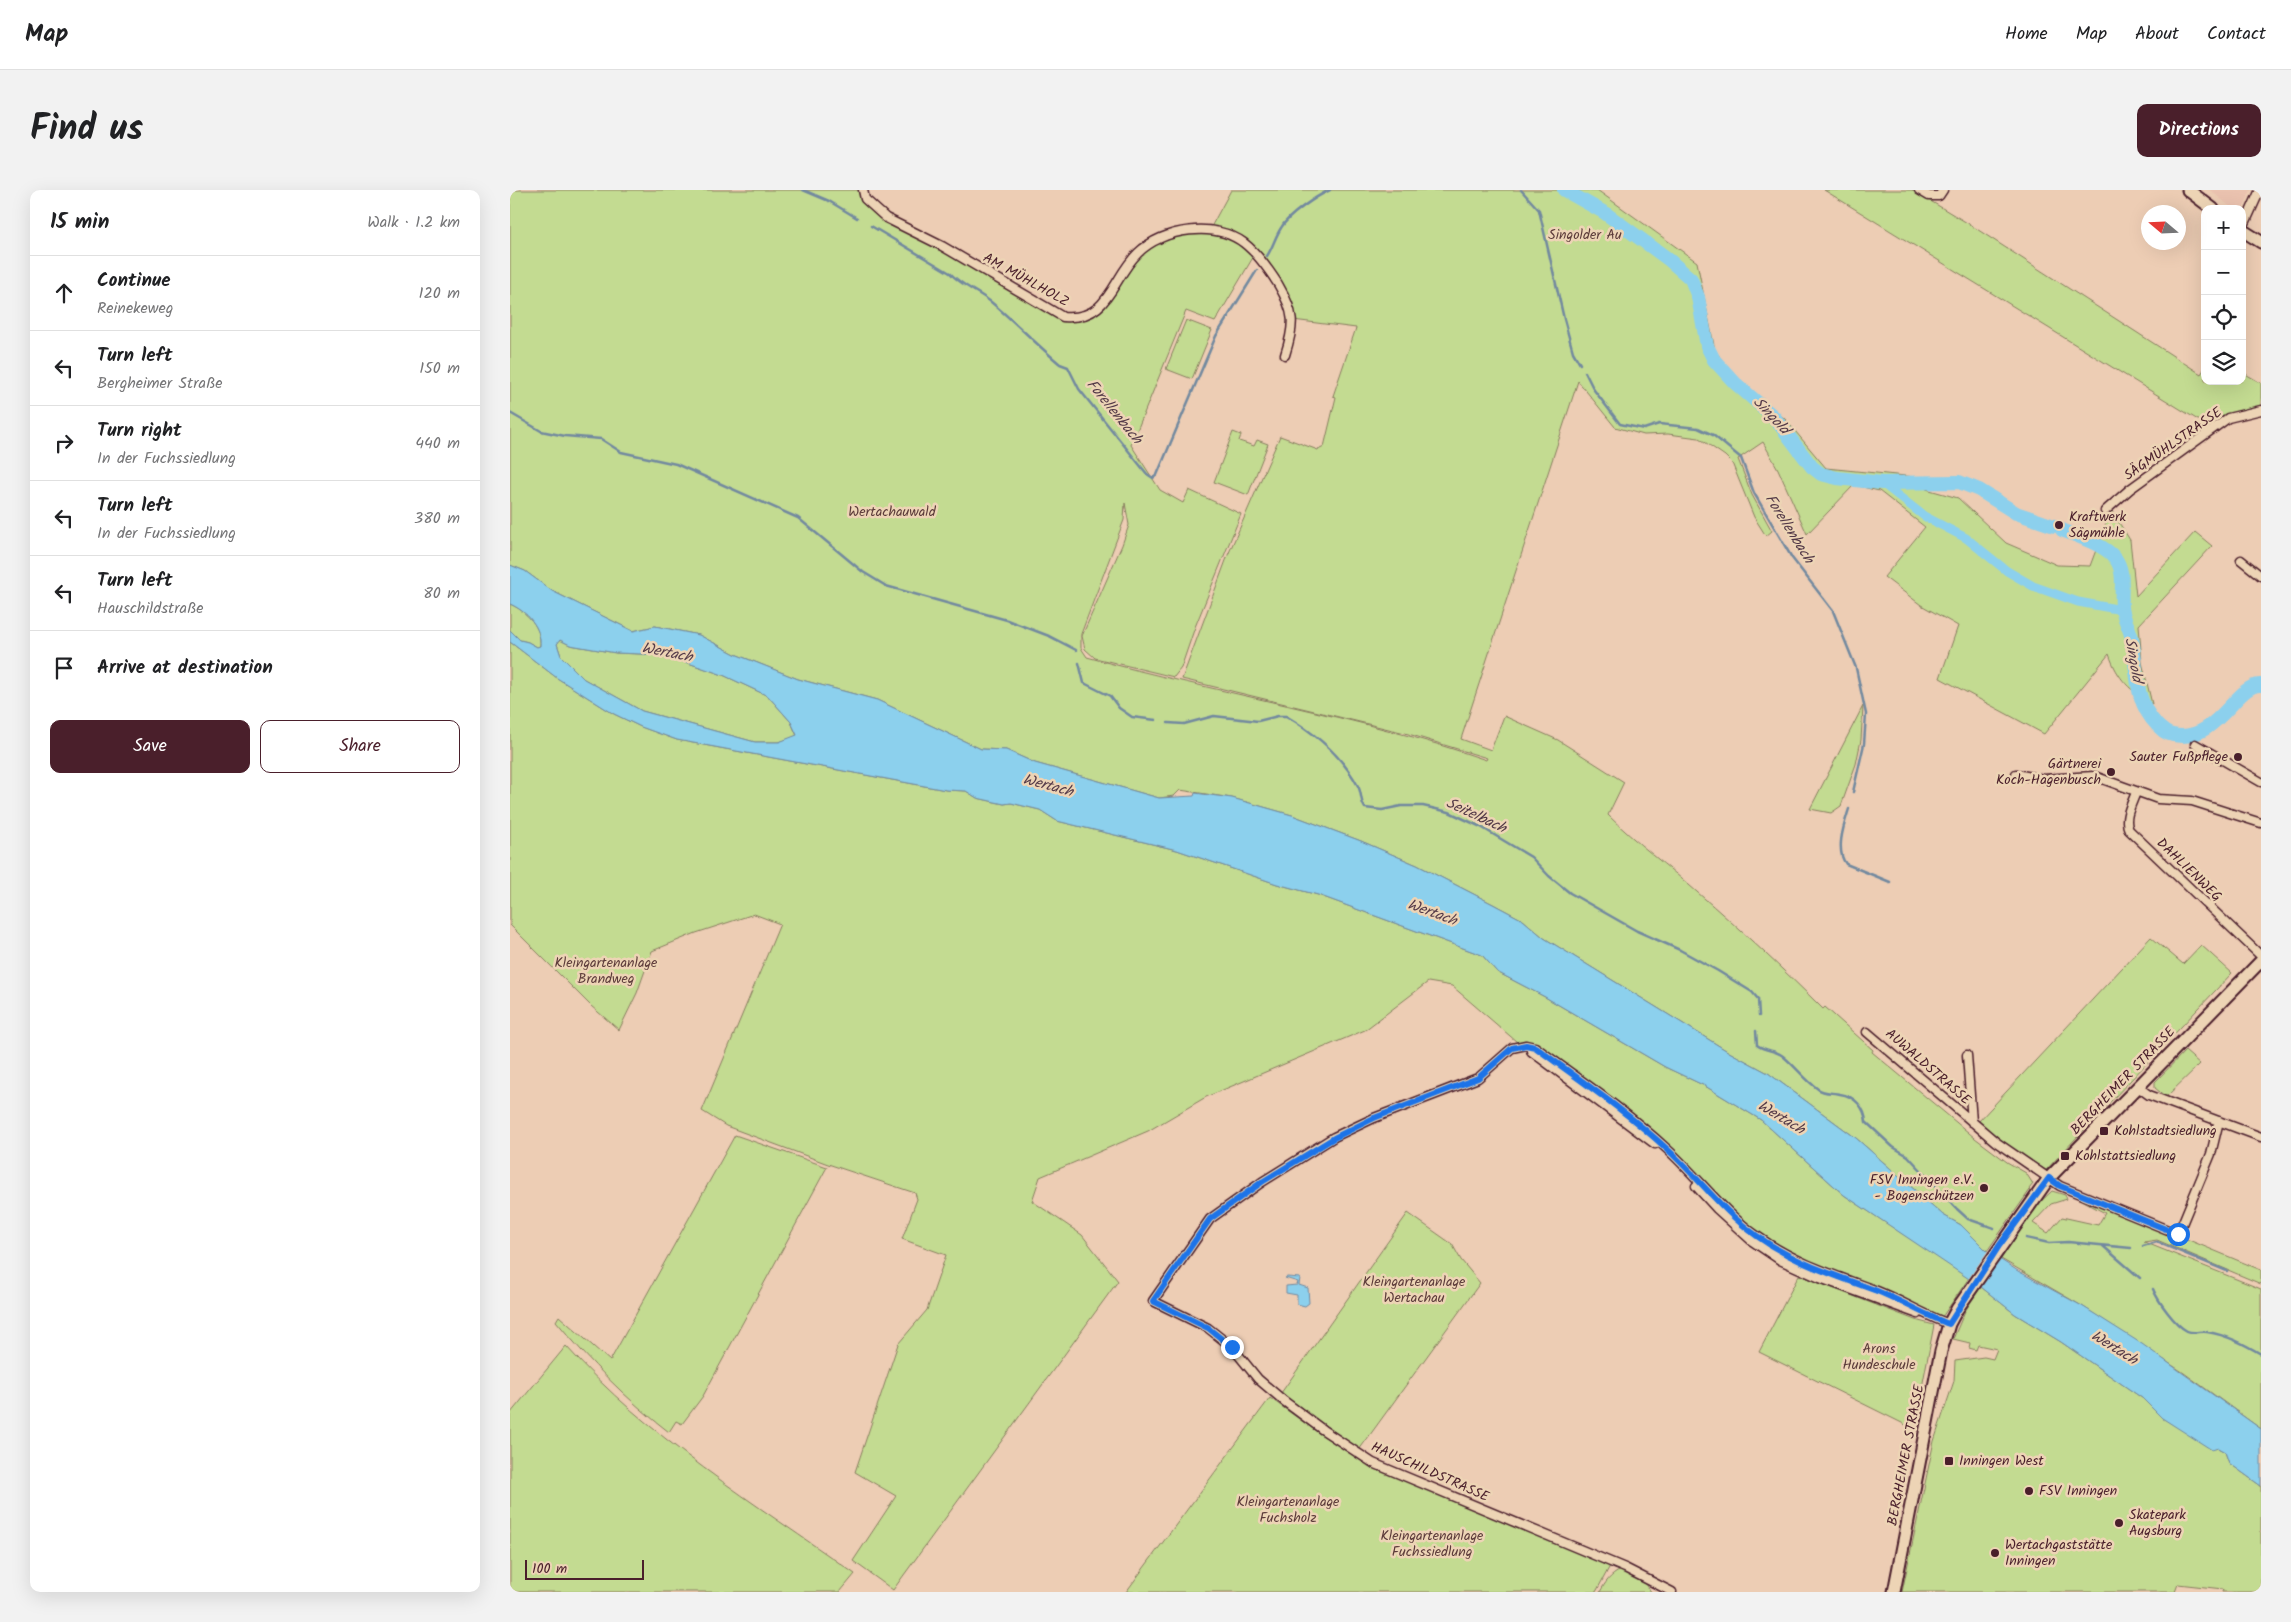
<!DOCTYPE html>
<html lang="en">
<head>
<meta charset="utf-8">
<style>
	:root { --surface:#fff; --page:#f2f2f2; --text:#202124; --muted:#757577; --line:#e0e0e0; --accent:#4a1f2b }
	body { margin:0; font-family:Kalam,sans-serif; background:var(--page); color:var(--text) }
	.controls { position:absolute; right:15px; top:15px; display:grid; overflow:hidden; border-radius:10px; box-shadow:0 5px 20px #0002 }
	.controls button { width:45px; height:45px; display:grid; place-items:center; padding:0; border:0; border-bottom:1px solid var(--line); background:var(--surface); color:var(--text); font:25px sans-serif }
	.compass { position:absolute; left:1631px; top:15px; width:45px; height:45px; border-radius:50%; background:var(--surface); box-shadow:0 5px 20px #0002; rotate:289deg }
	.scale { position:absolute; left:15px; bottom:12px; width:119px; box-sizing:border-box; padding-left:5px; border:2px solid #4a1f2b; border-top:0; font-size:14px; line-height:18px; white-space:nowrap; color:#4a1f2b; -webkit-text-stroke:4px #edd4b5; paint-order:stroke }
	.stop { position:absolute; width:15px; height:15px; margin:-11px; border:4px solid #1a73e8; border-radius:50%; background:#fff }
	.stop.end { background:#1a73e8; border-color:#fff; box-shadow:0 1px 5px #0008 }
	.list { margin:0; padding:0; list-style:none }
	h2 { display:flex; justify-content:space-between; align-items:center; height:65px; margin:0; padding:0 20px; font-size:21px }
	h2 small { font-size:16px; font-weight:400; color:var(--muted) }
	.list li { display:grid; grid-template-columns:32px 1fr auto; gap:15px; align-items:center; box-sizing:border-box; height:75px; padding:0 20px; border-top:1px solid var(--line) }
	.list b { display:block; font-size:19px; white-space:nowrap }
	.list p { margin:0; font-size:16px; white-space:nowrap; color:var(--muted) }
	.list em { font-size:16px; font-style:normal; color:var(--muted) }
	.actions { display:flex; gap:10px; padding:15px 20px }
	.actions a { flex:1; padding:11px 0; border:1px solid var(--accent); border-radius:10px; text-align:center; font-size:18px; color:var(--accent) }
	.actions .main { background:var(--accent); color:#fff }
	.icon { flex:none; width:28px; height:28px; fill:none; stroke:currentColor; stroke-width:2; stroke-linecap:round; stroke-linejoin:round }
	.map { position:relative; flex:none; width:1751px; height:1402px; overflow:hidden; border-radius:10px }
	header { display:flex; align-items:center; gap:30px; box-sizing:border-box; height:70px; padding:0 25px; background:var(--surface); border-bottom:1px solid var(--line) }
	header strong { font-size:24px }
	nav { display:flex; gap:28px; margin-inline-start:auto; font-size:18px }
	.intro { display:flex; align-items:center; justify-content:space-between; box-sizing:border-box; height:120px; padding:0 30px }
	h1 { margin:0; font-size:35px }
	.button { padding:12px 22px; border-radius:10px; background:var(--accent); color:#fff; font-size:18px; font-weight:700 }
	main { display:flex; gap:30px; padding:0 30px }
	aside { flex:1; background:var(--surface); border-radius:10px; box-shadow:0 5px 20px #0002 }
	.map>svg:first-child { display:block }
	.built { fill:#eac2af }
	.green { fill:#c3db91; stroke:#867d5e; fill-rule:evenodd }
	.water { fill:#8cd0ed; stroke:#72899f; fill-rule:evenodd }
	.pier { fill:#edcdb4 }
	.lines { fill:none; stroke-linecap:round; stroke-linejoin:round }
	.stream { stroke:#72899f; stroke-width:2.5 }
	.canal { stroke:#8cd0ed; stroke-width:9 }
	.river { stroke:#8cd0ed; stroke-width:14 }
	.street-casing { stroke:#4a1f2b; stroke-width:11 }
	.secondary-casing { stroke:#4a1f2b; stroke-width:15 }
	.street { stroke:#edd4b5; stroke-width:8 }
	.secondary { stroke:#edd4b5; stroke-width:11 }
	.route { stroke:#1a73e8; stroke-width:6 }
	.poi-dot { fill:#4a1f2b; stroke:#edd4b5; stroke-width:2 }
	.labels { text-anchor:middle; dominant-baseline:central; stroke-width:5; stroke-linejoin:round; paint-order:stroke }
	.park-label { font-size:14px; fill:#5c3b3a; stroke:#edd4b5 }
	.street-label { font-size:14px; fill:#4a1f2b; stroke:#edd4b5 }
	.poi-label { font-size:14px; fill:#4a1f2b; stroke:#edd4b5; text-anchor:start }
	.water-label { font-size:15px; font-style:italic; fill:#543a48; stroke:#edd4b5 }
</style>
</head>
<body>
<header>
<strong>Map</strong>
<nav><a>Home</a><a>Map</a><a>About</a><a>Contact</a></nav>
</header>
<div class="intro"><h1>Find us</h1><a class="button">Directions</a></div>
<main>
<aside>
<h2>15 min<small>Walk · 1.2 km</small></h2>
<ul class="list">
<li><svg class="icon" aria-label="ahead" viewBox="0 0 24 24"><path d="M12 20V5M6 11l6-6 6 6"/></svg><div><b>Continue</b><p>Reinekeweg</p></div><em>120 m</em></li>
<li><svg class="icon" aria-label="left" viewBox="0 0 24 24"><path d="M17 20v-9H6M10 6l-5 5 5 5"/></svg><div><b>Turn left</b><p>Bergheimer Straße</p></div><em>150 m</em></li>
<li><svg class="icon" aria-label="right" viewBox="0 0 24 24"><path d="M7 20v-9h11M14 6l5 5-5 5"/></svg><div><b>Turn right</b><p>In der Fuchssiedlung</p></div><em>440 m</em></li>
<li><svg class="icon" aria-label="left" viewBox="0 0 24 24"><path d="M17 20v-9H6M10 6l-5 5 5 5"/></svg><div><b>Turn left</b><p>In der Fuchssiedlung</p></div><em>380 m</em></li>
<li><svg class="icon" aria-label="left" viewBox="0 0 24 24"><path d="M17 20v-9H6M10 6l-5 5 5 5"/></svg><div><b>Turn left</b><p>Hauschildstraße</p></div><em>80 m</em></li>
<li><svg class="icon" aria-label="arrive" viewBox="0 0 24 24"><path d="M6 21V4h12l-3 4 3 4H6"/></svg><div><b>Arrive at destination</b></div></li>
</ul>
<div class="actions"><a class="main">Save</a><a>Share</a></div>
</aside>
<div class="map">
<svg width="1751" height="1402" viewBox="0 0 1751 1402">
	<rect width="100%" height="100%" fill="#edcdb4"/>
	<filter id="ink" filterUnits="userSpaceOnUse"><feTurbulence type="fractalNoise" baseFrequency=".02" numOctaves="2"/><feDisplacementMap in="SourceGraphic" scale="10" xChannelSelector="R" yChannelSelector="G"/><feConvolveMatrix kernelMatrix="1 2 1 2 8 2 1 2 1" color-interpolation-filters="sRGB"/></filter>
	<g filter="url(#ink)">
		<!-- built -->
		<path class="built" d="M 1700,0 L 1741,0 L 1732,22 L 1732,19 L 1723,19 Z"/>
		<!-- green -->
		<path class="green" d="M 0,0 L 351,0 L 366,23 L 389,40 L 390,38 L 562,130 L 573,129 L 584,124 L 629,64 L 656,47 L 701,37 L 721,0 L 1087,0 L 1187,72 L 1205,160 L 1224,187 L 1275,229 L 1316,278 L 1416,288 L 1416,299 L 1448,308 L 1496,353 L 1547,375 L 1580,376 L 1601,320 L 1620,350 L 1626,406 L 1685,342 L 1702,356 L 1629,435 L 1632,472 L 1642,514 C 1620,500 1608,490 1599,464 L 1534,544 L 1430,488 L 1448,436 L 1411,415 L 1374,387 L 1415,337 L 1369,301 L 1344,295 L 1297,344 L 1268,279 L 1253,252 L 1228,269 L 1242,305 L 1262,341 L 1256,346 L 1244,327 L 1222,273 L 1215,266 L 1189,248 L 1158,244 L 1134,245 L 1105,237 L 1068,191 L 951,549 L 981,560 L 994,526 L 1048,550 L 1114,592 L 1098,625 C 1126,653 1158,676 1187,702 C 1231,740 1273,779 1313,819 L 1315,817 L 1363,860 L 1362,862 L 1465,948 L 1497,972 L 1516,983 L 1523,994 L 1519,999 L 1520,1000 L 1477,1061 L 1451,1035 L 1433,1025 L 1346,948 L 1258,883 L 1219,862 L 1034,748 L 1013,730 L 983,714 L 907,675 L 851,651 L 782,625 L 722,608 L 670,600 L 664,606 L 649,608 L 525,573 L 496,560 L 471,559 L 367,510 L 288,489 L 225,464 L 189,445 L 145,436 L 123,441 L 42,401 L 15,381 L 0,375 ZM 745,64 L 779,114 L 783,130 L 846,138 L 823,206 L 826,207 L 814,257 L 808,260 L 770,246 L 718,365 L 672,489 L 895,543 L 977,568 L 976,570 C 847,525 709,504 577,467 L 571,458 L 571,444 L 614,330 L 615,313 L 619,335 L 612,355 L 572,446 L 575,459 L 585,468 L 664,487 L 671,478 L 685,437 L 731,324 L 679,300 L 673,313 L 650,300 L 621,255 L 676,121 L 705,132 Z
			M 1314,0 L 1402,0 L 1459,34 L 1691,184 L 1695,178 L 1695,191 L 1732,191 L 1732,182 L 1751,193 L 1751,217 L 1705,234 L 1688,230 Z
			M 676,130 L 702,140 L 682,189 L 656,179 Z
			M 723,242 L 731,245 L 729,251 L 744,256 L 747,250 L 758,254 L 738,305 L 704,292 Z
			M 0,414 C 16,421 32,437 30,456 L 27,457 L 18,452 L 10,450 L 0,440 Z
			M 50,450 L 60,455 L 106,463 L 155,465 L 213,485 L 258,506 L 281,532 L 287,546 L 269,552 L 245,552 L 132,521 L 74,489 L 51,466 L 47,454 Z
			M 0,452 L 47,488 L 104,524 L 131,537 L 167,550 L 436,600 L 456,601 L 467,608 L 494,614 L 501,613 L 530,620 L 547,631 L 667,660 L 767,694 L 808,705 L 972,765 L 987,782 L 1035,807 L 1155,877 L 1195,896 L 1251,930 L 1334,1005 L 1459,1088 L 1432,1127 L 1313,1082 L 1245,1045 L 1160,960 L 1016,854 L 1007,852 L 942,796 L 918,792 L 855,840 L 696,907 L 638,941 L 530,987 L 522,1011 L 572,1045 L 608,1091 L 383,1400 L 343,1371 L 386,1306 L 345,1282 L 388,1154 L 417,1120 L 436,1065 L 392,1049 L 407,1009 L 405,1003 L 318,974 L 216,936 L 192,921 L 270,734 L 244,724 L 186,743 L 142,761 L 127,803 L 109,840 L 81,816 L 0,735 Z
			M 1353,516 L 1351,550 L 1346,574 L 1331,616 L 1321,623 L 1300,619 Z
			M 1641,747 L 1673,774 L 1691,755 L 1722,783 L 1536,980 L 1506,961 L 1468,932 Z
			M 1675,861 L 1690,874 L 1656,907 L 1645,898 L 1645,892 Z
			M 225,945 L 317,977 L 193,1206 L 172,1234 L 166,1231 L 159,1242 C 116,1209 80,1172 46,1131 L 49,1126 L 100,1171 Z
			M 1542,1001 L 1555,1005 L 1557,1009 L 1541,1014 L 1523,1033 L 1538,1043 L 1552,1027 L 1588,1035 L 1595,1023 L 1567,1008 L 1568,1004 L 1751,1080 L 1751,1094 L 1647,1050 L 1634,1052 L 1751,1099 L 1751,1239 L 1674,1183 L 1572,1116 L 1491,1069 L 1528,1014 Z
			M 898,1023 L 942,1054 L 951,1070 L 970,1093 L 849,1260 L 771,1203 Z
			M 1289,1085 L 1405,1130 L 1424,1135 L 1404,1239 L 1249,1162 Z
			M 1471,1097 L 1505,1124 L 1551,1152 L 1632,1208 L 1652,1228 L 1715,1262 L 1719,1273 L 1751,1296 L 1751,1402 L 1712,1402 L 1713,1399 L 1668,1394 L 1665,1402 L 1392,1402 L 1424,1251 L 1444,1191 L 1445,1171 L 1474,1167 L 1483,1169 L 1487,1159 L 1468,1155 L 1466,1160 L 1459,1158 L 1460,1153 L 1443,1149 L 1455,1121 Z
			M 56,1156 C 138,1248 245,1313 345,1384 L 330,1402 L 0,1402 L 0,1224 Z
			M 760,1208 L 810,1244 L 868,1279 L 1100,1376 L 1086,1402 L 616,1402 Z
			M 1111,1380 L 1135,1392 L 1141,1402 L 1090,1402 C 1095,1393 1100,1385 1111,1380 Z"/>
		<!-- water -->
		<path class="water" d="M 0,375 L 15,381 L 42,401 L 123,441 L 145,436 L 189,445 L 225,464 L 288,489 L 367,510 L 471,559 L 496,560 L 525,573 L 649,608 L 684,606 L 685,603 L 722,608 L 782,625 L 851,651 L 907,675 L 983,714 L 1013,730 L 1034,748 L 1219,862 L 1258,883 L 1346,948 L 1433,1025 L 1451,1035 L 1477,1061 L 1508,1081 L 1572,1116 L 1632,1154 L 1751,1239 L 1751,1296 L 1719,1273 L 1715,1262 L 1708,1258 L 1702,1260 L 1652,1228 L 1632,1208 L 1551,1152 L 1505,1124 L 1471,1097 L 1334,1005 L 1251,930 L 1195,896 L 1155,877 L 1035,807 L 987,782 L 972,765 L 808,705 L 767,694 L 667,660 L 547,631 L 530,620 L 501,613 L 494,614 L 467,608 L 456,601 L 436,600 L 167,550 L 131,537 L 104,524 L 47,488 L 0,452 L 0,440 L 10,450 L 18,452 L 27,457 L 30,456 C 32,437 16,421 0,414 ZM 50,450 L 60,455 L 106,463 L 155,465 L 213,485 L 258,506 L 281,532 L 287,545 L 269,552 L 245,552 L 132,521 L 74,489 L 51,466 L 47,454 Z
			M 777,1087 L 790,1088 L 789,1095 L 798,1098 L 799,1113 L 795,1116 L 787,1114 L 787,1105 L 776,1103 L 776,1096 L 787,1095 L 788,1092 L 775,1088 Z"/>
		<!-- pier -->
		<path class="pier" d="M 1479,1059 L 1492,1067 L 1470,1099 L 1457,1091 Z"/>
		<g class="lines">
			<!-- stream -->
			<path class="stream" d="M 293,0 L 319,11 L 347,28
				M 1011,0 L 1029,20 L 1054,129 L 1063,162 L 1070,174
				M 361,36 L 440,83 C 452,96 467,101 481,112 C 505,132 526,154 550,174 L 558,177 L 569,199 L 637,284 L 643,288 L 647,285 L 706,146 L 747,80
				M 757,66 C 763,57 765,47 771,38 C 778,25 807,6 820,0
				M 1075,182 L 1084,200 L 1110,234 L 1134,239 L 1149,234 L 1188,238 L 1203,245 L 1231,268 L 1244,303 L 1282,368 L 1323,421 L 1346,478 L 1356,524 L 1354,554 L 1343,602
				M 0,223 L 31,241 L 55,246 L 91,249 L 111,262 L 166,274 L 288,328 L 353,382 L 376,396 L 497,430 L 539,446 L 566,460
				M 569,473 L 574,493 L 600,506 L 609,518 L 622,527 L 646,530
				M 658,533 L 674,534 L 704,526 L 748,531 L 768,526 L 776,526 C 805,543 832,566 848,596 C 852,603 850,611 855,618 L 872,620 L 891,616 L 913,616 L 939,622 L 971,637 L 1021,667 L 1039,686 L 1060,703 L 1127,741 L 1170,760 L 1208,781 L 1242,802 L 1248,809 L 1249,826
				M 1339,619 C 1334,635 1325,660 1336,674 L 1380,692
				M 1246,841 L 1247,855 C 1256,862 1266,859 1274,867 C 1286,877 1295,890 1308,899 C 1314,904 1323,902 1330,904 C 1345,906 1355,918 1356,932 L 1383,957 L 1398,966 L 1447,1019 L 1458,1029 L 1484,1038
				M 1516,1048 L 1539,1053 L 1558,1052 L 1621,1058
				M 1593,1056 L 1630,1088
				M 1633,1056 L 1647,1052 L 1717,1081
				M 1643,1099 C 1648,1111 1665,1135 1677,1141 C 1683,1144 1690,1141 1697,1142 C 1717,1145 1734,1154 1751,1164"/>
			<!-- canal -->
			<path class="canal" d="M 1372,293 L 1414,326 L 1456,348 L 1497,381 L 1523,396 L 1568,412 L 1612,420"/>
			<!-- river -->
			<path class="river" d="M 1054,0 L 1095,23 L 1158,69 L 1181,89 L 1188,107 L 1197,156 L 1204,170 L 1225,193 L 1264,227 L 1302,277 L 1311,284 L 1327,288 L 1372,293 L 1449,292 L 1469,300 L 1506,323 L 1544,336
				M 1552,340 C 1567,346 1595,355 1605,368 C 1616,382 1610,401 1612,416 C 1612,427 1620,438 1622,449 C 1628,480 1623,510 1647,535 C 1652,540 1656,544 1663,545 C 1707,554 1726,493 1751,495"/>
			<defs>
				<path id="street" d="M 353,0 L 355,9 L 376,28 L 432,56 L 553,127 C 600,131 601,89 628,63 C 653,38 705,31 734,53 C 747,63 759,80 768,94 C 785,123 785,134 775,165
					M 1409,0 L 1419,6 L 1429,6 L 1433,0
					M 1732,40 L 1750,0
					M 1595,321 L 1620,299 L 1718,228 L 1751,220
					M 1731,370 L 1751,386
					M 1685,554 L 1751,592
					M 1506,584 L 1533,589 L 1584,586 L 1648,609 L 1682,611 L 1751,633
					M 1626,602 C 1622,614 1613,628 1619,640 L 1751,766
					M 1357,842 L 1486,952 L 1550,996 L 1668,1044 L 1701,964 L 1709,931
					M 1021,857 L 1021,861 L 1145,954
					M 1457,865 L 1462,932
					M 1628,897 L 1639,905 L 1751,947
					M 1186,996 L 1207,1019 L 1242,1051 L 1270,1070 L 1310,1088 L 1408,1124
					M 1162,1402 L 1115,1378 L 863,1273 L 813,1240 L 774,1211 L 748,1189 L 722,1157 L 698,1138 L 643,1111 L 700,1029 L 752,992 L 824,947 L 864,928 L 968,888 L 1002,858 L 1016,855 L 1025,857 C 1070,890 1116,921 1157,959 C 1188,987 1213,1022 1247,1046 C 1284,1073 1325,1085 1367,1101 C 1392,1111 1414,1125 1439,1134"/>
				<path id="secondary" d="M 1678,0 L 1703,19
					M 1732,40 L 1751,52
					M 1384,1402 L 1431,1161 L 1439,1134 L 1447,1119 L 1539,988 L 1751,771"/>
			</defs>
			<!-- street casing -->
			<use href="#street" class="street-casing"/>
			<!-- secondary casing -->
			<use href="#secondary" class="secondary-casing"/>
			<!-- street -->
			<use href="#street" class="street"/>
			<!-- secondary -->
			<use href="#secondary" class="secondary"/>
		</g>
	</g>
	<g class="lines" filter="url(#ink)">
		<!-- route -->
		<path class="route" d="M 722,1157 L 698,1138 L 643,1111 L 700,1029 L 752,992 L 824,948 L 864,928 L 968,888 L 1002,858 L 1016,855 L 1025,857 C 1070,890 1116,921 1157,959 C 1188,987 1213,1022 1247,1046 C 1284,1073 1325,1085 1367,1101 C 1392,1111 1414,1125 1439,1134 L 1489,1056 L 1539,988 L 1550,996 L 1668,1044"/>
	</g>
	<!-- markers -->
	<g class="poi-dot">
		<circle cx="1549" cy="335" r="5"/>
		<circle cx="1728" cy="567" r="5"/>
		<circle cx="1601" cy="582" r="5"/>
		<rect x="1589" y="936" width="10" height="10" rx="2.5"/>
		<rect x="1550" y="961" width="10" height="10" rx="2.5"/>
		<circle cx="1474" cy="998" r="5"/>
		<rect x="1434" y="1266" width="10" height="10" rx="2.5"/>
		<circle cx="1519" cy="1301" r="5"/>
		<circle cx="1609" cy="1333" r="5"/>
		<circle cx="1485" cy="1363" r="5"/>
	</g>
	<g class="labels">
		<!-- park labels -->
		<g class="park-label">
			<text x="1075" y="45">Singolder Au</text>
			<text x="382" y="322">Wertachauwald</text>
			<text x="96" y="773">Kleingartenanlage<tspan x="96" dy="16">Brandweg</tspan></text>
			<text x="904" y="1092">Kleingartenanlage<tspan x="904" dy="16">Wertachau</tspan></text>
			<text x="1369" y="1159">Arons<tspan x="1369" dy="16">Hundeschule</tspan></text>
			<text x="778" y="1312">Kleingartenanlage<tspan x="778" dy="16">Fuchsholz</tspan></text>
			<text x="922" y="1346">Kleingartenanlage<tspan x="922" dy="16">Fuchssiedlung</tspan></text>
		</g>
		<!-- street labels -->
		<g class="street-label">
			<text transform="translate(516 90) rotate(29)">AM MÜHLHOLZ</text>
			<text transform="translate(1663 254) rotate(-35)">SÄGMÜHLSTRASSE</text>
			<text transform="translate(1679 680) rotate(44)">DAHLIENWEG</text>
			<text transform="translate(1418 877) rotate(41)">AUWALDSTRASSE</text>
			<text transform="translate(1613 891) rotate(-46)">BERGHEIMER STRASSE</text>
			<text transform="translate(1396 1265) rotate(-79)">BERGHEIMER STRASSE</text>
			<text transform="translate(920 1282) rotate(24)">HAUSCHILDSTRASSE</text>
		</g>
		<!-- poi labels -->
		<g class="poi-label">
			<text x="1559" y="327">Kraftwerk<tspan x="1559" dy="16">Sägmühle</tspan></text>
			<text x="1718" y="567" text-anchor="end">Sauter Fußpflege</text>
			<text x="1591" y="574" text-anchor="end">Gärtnerei<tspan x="1591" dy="16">Koch-Hagenbusch</tspan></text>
			<text x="1604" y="941">Kohlstadtsiedlung</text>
			<text x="1565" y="966">Kohlstattsiedlung</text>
			<text x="1464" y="990" text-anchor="end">FSV Inningen e.V.<tspan x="1464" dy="16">- Bogenschützen</tspan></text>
			<text x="1449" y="1271">Inningen West</text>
			<text x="1529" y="1301">FSV Inningen</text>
			<text x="1619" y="1325">Skatepark<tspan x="1619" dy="16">Augsburg</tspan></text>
			<text x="1495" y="1355">Wertachgaststätte<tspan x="1495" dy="16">Inningen</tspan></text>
		</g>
		<!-- water labels -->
		<g class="water-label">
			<text transform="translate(604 222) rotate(51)">Forellenbach</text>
			<text transform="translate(1261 226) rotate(47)">Singold</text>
			<text transform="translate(1279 339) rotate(58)">Forellenbach</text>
			<text transform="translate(157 463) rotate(11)">Wertach</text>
			<text transform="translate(1623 470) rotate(80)">Singold</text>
			<text transform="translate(538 596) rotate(15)">Wertach</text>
			<text transform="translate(966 626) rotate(25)">Seitelbach</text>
			<text transform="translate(922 723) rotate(20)">Wertach</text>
			<text transform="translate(1271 928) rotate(31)">Wertach</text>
			<text transform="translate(1604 1158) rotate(32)">Wertach</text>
		</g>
	</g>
</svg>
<div class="controls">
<button>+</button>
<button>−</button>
<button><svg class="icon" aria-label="locate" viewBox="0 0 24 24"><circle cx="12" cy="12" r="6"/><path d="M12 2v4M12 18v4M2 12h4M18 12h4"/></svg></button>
<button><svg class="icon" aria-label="layers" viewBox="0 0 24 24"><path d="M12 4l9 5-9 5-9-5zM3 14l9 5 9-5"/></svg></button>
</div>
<svg class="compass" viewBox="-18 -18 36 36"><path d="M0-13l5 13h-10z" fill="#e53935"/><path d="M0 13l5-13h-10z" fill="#757577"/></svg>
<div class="scale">100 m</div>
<div class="stop" style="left:1668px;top:1044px"></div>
<div class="stop end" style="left:722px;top:1157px"></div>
</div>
</main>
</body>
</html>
